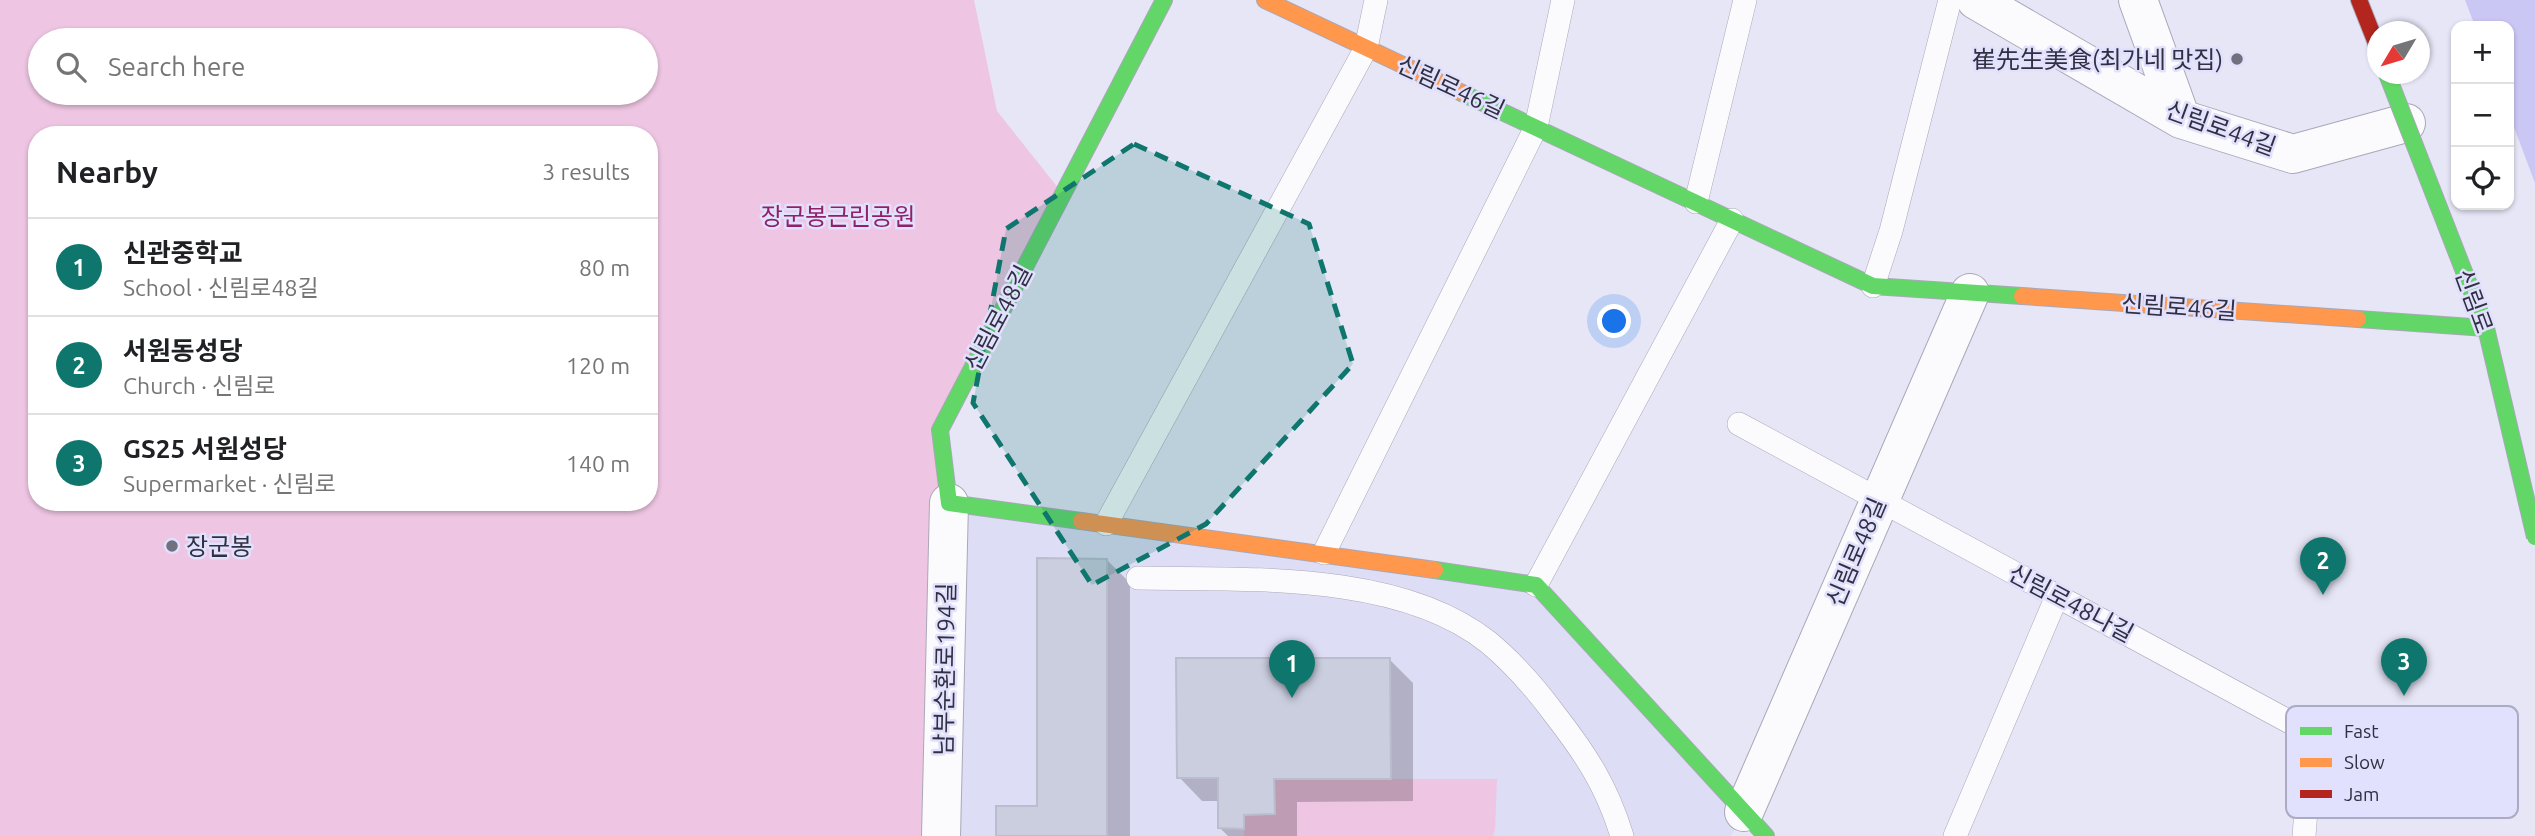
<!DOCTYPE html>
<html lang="en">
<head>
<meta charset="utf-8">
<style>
	:root { --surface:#fff; --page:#f2f2f2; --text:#202124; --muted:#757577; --line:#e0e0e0; --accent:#0f766e }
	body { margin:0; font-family:Ubuntu,"Noto Sans KR",sans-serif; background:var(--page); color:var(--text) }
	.controls { position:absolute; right:21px; top:21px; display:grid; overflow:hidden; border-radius:14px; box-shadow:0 2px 5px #0004 }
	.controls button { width:63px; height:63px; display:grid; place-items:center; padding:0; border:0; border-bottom:2px solid var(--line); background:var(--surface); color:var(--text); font:35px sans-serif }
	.compass { position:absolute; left:2367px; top:21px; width:63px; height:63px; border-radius:50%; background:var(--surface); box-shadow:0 2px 5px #0004; rotate:232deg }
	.you { position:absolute; left:1615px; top:322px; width:24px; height:24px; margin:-18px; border:5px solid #fff; border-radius:50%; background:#1a73e8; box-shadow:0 0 0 10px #1a73e833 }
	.badge { display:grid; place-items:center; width:46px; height:46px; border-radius:50%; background:var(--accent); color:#fff; font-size:23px; font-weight:700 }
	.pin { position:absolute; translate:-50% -58px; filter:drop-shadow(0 2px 4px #0008) }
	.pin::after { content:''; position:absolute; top:37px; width:24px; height:21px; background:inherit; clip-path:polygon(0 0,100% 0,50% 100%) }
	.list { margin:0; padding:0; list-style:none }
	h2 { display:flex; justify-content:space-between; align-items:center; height:91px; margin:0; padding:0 28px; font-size:30px }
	h2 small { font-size:23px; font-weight:400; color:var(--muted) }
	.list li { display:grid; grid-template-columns:46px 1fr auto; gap:21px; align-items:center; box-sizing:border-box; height:98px; padding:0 28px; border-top:2px solid var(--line) }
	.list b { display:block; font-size:26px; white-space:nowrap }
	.list p { margin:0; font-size:23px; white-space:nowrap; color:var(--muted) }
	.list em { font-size:23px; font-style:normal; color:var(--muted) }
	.icon { flex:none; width:38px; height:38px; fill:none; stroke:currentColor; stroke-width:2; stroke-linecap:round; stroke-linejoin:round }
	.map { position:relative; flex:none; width:2535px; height:836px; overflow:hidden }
	.search { position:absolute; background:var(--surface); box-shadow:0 2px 5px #0004; left:28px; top:28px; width:630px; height:77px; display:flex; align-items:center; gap:18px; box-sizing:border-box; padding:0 24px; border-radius:38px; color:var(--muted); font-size:26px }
	.panel { position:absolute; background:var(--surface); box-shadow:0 2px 5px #0004; left:28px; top:126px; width:630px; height:385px; border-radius:28px }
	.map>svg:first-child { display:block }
	.built { fill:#deddf6 }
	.green { fill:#eec5e2; fill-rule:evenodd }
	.water { fill:#cac7f4 }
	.shadow { fill:#0003 }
	.building { fill:#cbcedf; stroke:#babdcd; stroke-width:2 }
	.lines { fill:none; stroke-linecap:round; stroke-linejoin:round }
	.lane-casing { stroke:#a9a8b8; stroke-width:24 }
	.street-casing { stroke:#a9a8b8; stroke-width:40 }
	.fast-casing { stroke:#a9a8b8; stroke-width:18 }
	.slow-casing { stroke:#a9a8b8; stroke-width:18 }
	.jam-casing { stroke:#a9a8b8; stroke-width:18 }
	.lane { stroke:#fbfbfe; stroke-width:23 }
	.street { stroke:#fbfbfe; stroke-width:38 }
	.fast { stroke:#63d668; stroke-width:16 }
	.slow { stroke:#ff974d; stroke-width:16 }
	.jam { stroke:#b3261e; stroke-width:16 }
	.fast-bridge-casing { stroke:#a9a8b8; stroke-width:18; stroke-linecap:butt }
	.fast-bridge { stroke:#63d668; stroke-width:16 }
	.marked { fill:#0f766e; fill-opacity:0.2; stroke:#0f766e; stroke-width:5; stroke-dasharray:14 9; stroke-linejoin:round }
	.poi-dot { fill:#717081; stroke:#e1e0fd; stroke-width:2.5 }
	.labels { text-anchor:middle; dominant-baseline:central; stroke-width:5; stroke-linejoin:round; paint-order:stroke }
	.poi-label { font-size:24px; fill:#313042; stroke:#e1e0fd; text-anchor:end }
	.street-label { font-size:24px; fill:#313042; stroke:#e1e0fd }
	.park-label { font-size:24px; fill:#912066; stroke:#e1e0fd }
	.key { fill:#e1e0fd; stroke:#acabc5; stroke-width:2 }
	.key-label { font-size:19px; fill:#313042 }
</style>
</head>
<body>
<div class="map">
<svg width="2535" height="836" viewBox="0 0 2535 836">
	<rect width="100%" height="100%" fill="#e7e6f7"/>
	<!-- built -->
	<path class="built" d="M 949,503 L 1536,585 L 1744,812 L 1731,836 L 941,836 Z"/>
	<!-- green -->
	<path class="green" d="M 0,0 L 974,0 L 997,111 L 1063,194 L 940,430 L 941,836 L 0,836 ZM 40,40 L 646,40 L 646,93 L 40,93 ZM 37,135 L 649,135 L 649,502 L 37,502 Z
		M 1274,779 L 1497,779 L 1495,829 L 1493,836 L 1244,836 L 1244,815 L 1274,814 Z"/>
	<!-- water -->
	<path class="water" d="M 2465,0 L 2535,0 L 2535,183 L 2509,114 L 2509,26 L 2475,26 Z"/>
	<!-- shadow -->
	<path class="shadow" d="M 1107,560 L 1130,583 L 1130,836 L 998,836 L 1038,807 Z
		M 1390,660 L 1413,683 L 1413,801 L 1297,802 L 1297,836 L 1228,836 L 1220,828 L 1220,801 L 1202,801 L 1179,777 Z"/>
	<!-- building -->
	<path class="building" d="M 1037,558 L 1107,559 L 1107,836 L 996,836 L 996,806 L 1037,806 Z
		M 1176,658 L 1390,658 L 1391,779 L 1274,779 L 1275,814 L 1244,815 L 1244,829 L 1218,828 L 1218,778 L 1177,778 Z"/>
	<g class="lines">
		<defs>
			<path id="lane" d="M 1696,202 L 1745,0
				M 1873,286 L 1891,231 L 1950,0
				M 1739,424 L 2312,734 L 2304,836
				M 1106,524 L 1366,48 L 1376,0
				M 1324,553 L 1536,127 L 1563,0
				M 1138,578 C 1246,580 1399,571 1488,642 C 1515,664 1536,689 1556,716 C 1587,756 1607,787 1622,836
				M 1536,585 L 1732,220
				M 1955,836 L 2057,596"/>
			<path id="street" d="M 1976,0 L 2181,119 L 2293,154 L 2406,123
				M 2138,0 L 2181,119
				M 1744,812 L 1970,293
				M 941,836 L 949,503"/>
			<path id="fast" d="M 1462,93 L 1873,286 L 2022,296
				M 2358,319 L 2486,328
				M 1081,521 L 949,503 L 940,430 L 1164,0
				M 1435,570 L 1536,585 L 1766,836"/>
			<path id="slow" d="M 1265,0 L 1462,93
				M 2022,296 L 2358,319
				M 1081,521 L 1435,570"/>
			<path id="jam" d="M 2359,0 L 2378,48"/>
		</defs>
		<!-- lane casing -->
		<use href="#lane" class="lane-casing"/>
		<!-- street casing -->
		<use href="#street" class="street-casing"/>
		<!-- fast casing -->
		<use href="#fast" class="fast-casing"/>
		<!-- slow casing -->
		<use href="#slow" class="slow-casing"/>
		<!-- jam casing -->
		<use href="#jam" class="jam-casing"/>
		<!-- lane -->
		<use href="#lane" class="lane"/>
		<!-- street -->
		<use href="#street" class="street"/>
		<!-- fast -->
		<use href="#fast" class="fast"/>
		<!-- slow -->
		<use href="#slow" class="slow"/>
		<!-- jam -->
		<use href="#jam" class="jam"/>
		<defs>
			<path id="fast-bridge" d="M 2387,74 L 2486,328 L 2535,537"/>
		</defs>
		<!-- fast-bridge casing -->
		<use href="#fast-bridge" class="fast-bridge-casing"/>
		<!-- fast-bridge -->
		<use href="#fast-bridge" class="fast-bridge"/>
	</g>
	<!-- marked area -->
	<path class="marked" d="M 1134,144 L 1309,224 L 1353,364 L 1206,524 L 1092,585 L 973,403 L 1006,229 Z"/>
	<!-- markers -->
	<g class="poi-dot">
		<circle cx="2237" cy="59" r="7"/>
		<circle cx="172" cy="546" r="7"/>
	</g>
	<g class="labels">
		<!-- poi labels -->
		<g class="poi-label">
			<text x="2223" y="59">崔先生美食(최가네 맛집)</text>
			<text x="186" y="546" text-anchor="start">장군봉</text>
		</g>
		<!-- street labels -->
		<g class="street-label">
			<text transform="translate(1451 87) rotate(25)">신림로46길</text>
			<text transform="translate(2221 128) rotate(20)">신림로44길</text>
			<text transform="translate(2474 301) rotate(70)">신림로</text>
			<text transform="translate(2179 307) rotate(4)">신림로46길</text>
			<text transform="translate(998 318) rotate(-62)">신림로48길</text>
			<text transform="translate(1856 552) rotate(-67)">신림로48길</text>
			<text transform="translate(2071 603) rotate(28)">신림로48나길</text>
			<text transform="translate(945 669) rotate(-89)">남부순환로194길</text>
		</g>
		<!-- park labels -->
		<g class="park-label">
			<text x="838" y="216">장군봉근린공원</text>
		</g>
	</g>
	<!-- legend -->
	<rect x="2286" y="706" width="232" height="112" rx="10" class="key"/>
	<rect x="2300" y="727" width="32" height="8" fill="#63d668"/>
	<rect x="2300" y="758" width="32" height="9" fill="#ff974d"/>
	<rect x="2300" y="790" width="32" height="8" fill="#b3261e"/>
	<g class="key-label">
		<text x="2344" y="738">Fast</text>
		<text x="2344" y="769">Slow</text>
		<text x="2344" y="801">Jam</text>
	</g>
</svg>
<div class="controls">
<button>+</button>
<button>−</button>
<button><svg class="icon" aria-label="locate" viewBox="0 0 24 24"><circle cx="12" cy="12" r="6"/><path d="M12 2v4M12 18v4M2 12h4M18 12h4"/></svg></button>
</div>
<svg class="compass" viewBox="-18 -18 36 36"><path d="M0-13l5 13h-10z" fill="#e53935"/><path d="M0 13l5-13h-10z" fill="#757577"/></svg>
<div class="you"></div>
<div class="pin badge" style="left:1292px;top:698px">1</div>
<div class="pin badge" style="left:2323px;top:595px">2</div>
<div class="pin badge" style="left:2404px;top:696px">3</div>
<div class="search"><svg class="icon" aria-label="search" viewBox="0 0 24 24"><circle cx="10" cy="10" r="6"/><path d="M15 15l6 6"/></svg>Search here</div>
<section class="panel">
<h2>Nearby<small>3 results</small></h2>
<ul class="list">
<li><span class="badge">1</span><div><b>신관중학교</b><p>School · 신림로48길</p></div><em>80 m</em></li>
<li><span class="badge">2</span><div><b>서원동성당</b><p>Church · 신림로</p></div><em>120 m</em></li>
<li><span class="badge">3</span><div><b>GS25 서원성당</b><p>Supermarket · 신림로</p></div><em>140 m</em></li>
</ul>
</section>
</div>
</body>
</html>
